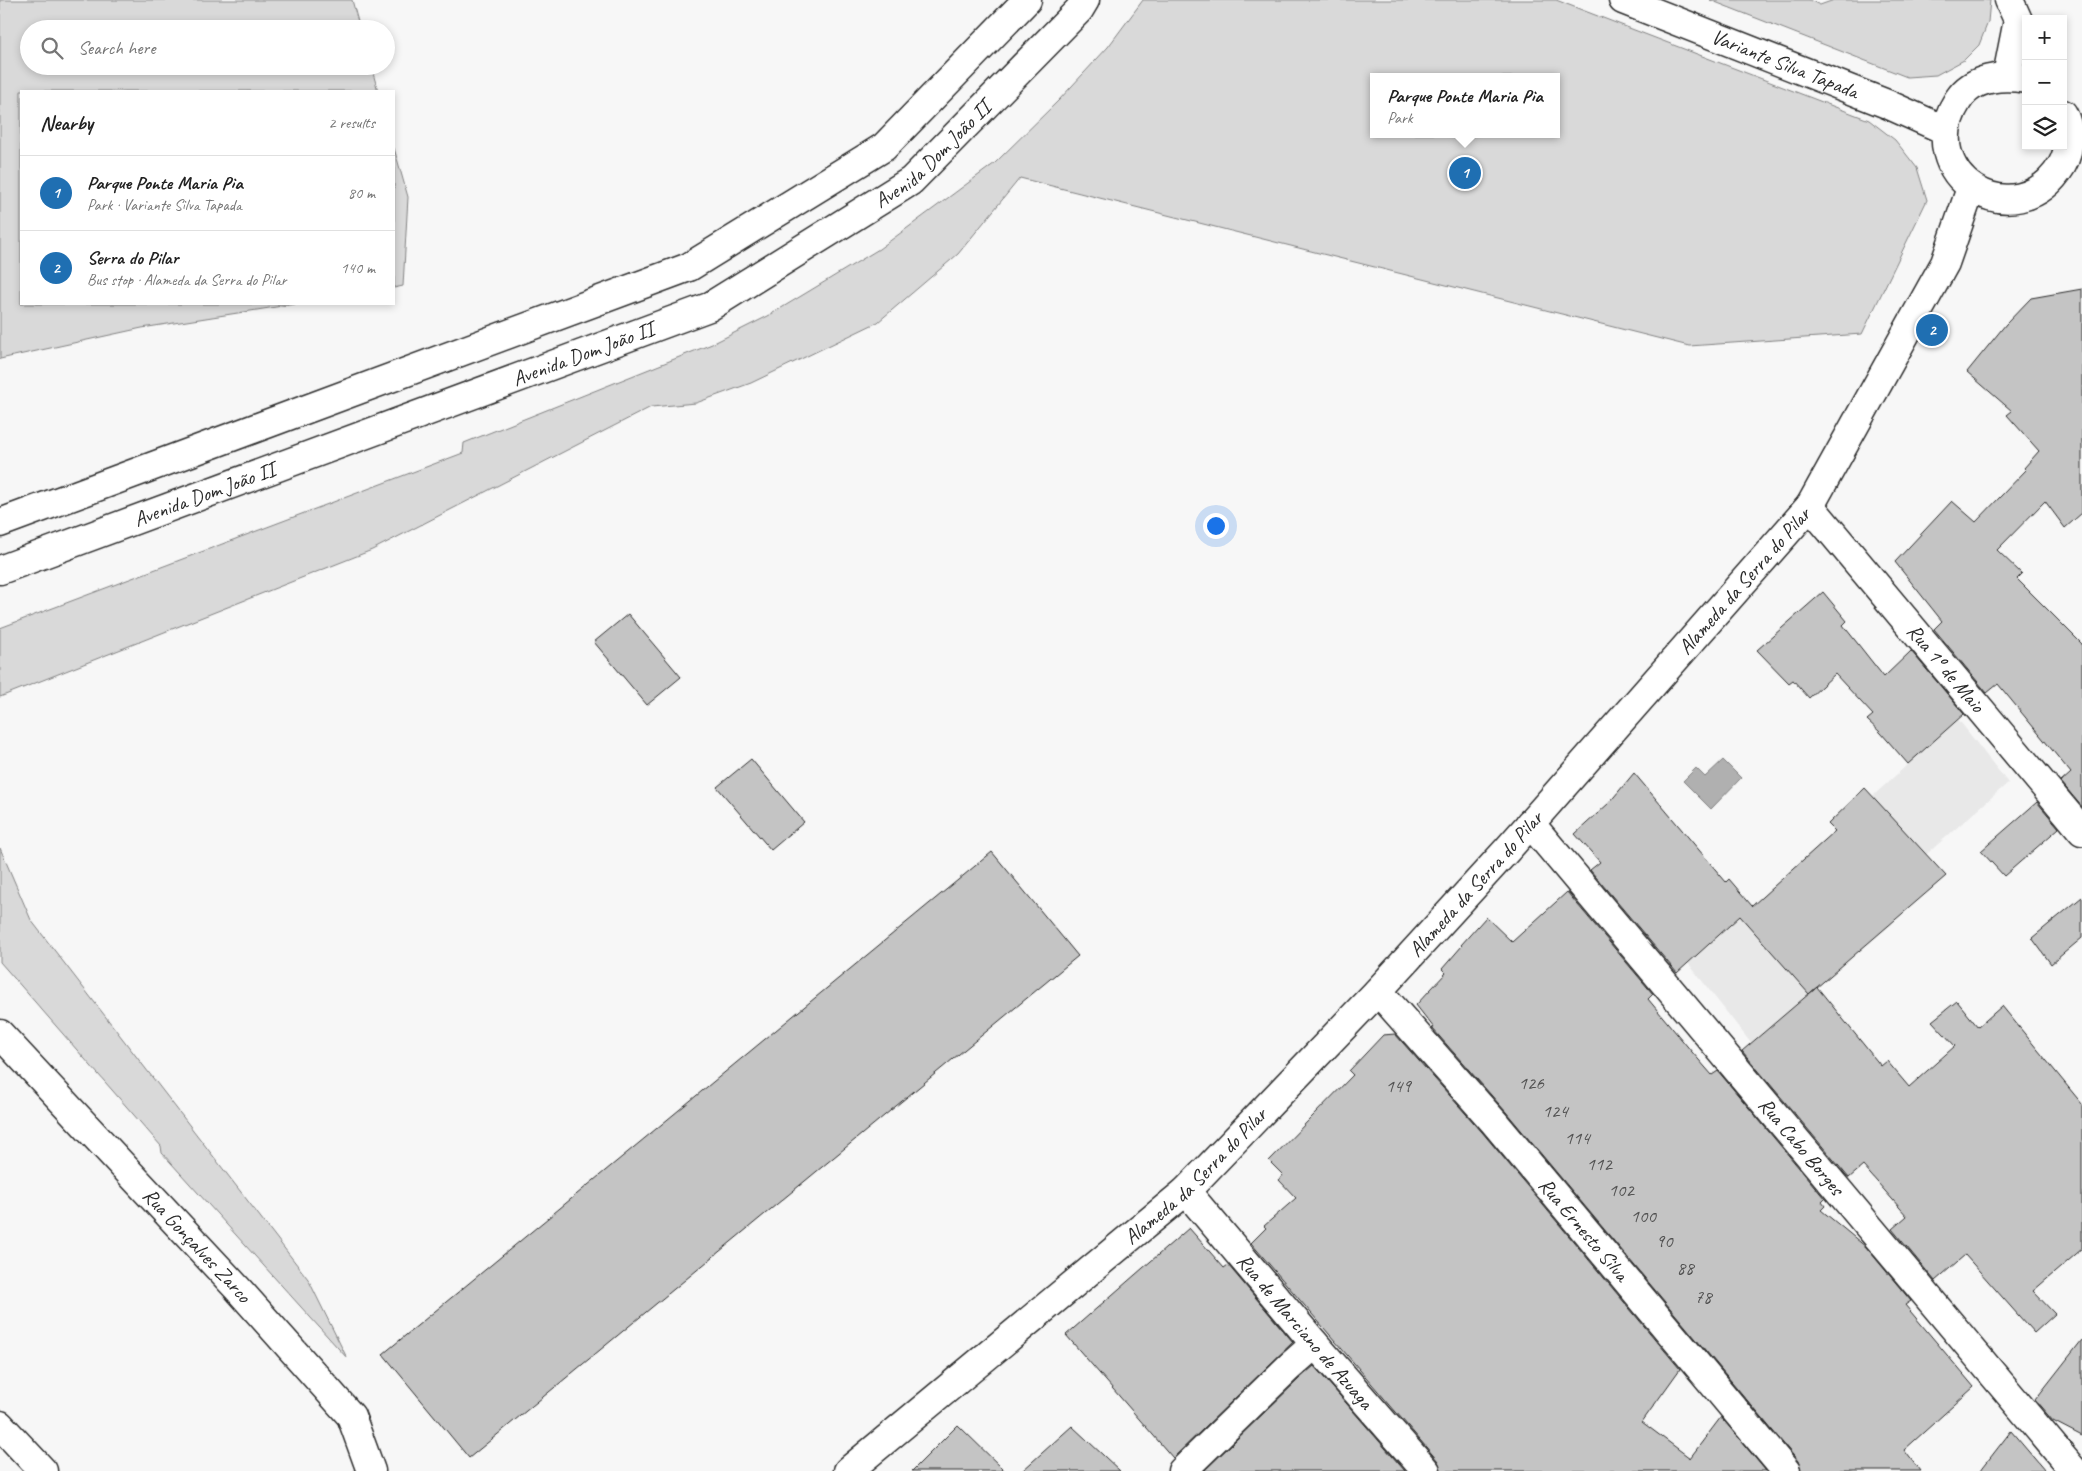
<!DOCTYPE html>
<html lang="en">
<head>
<meta charset="utf-8">
<style>
	:root { --surface:#fff; --page:#f2f2f2; --text:#222; --muted:#767676; --line:#e0e0e0; --accent:#1f6fb2 }
	body { margin:0; font-family:Caveat,sans-serif; background:var(--page); color:var(--text) }
	.controls { position:absolute; right:15px; top:15px; display:grid; overflow:hidden; border-radius:0px; box-shadow:0 2px 8px #0003 }
	.controls button { width:45px; height:45px; display:grid; place-items:center; padding:0; border:0; border-bottom:1px solid var(--line); background:var(--surface); color:var(--text); font:25px sans-serif }
	.you { position:absolute; left:1215px; top:525px; width:18px; height:18px; margin:-12px; border:4px solid #fff; border-radius:50%; background:#1a73e8; box-shadow:0 0 0 8px #1a73e833 }
	.badge { display:grid; place-items:center; width:32px; height:32px; border-radius:50%; background:var(--accent); color:#fff; font-size:16px; font-weight:700 }
	.pin { position:absolute; translate:-50% -50%; border:2px solid #fff; box-shadow:0 1px 5px #0006 }
	.popup { position:absolute; left:1370px; top:73px; width:190px; height:65px; box-sizing:border-box; display:grid; place-content:center; border-radius:0px; background:var(--surface); filter:drop-shadow(0 1px 4px #0005); font-size:16px; white-space:nowrap; color:var(--muted) }
	.popup b { font-size:19px; color:var(--text) }
	.popup::after { content:''; position:absolute; left:50%; top:100%; margin-left:-10px; border:10px solid transparent; border-top-color:var(--surface) }
	.list { margin:0; padding:0; list-style:none }
	h2 { display:flex; justify-content:space-between; align-items:center; height:65px; margin:0; padding:0 20px; font-size:21px }
	h2 small { font-size:16px; font-weight:400; color:var(--muted) }
	.list li { display:grid; grid-template-columns:32px 1fr auto; gap:15px; align-items:center; box-sizing:border-box; height:75px; padding:0 20px; border-top:1px solid var(--line) }
	.list b { display:block; font-size:19px; white-space:nowrap }
	.list p { margin:0; font-size:16px; white-space:nowrap; color:var(--muted) }
	.list em { font-size:16px; font-style:normal; color:var(--muted) }
	.icon { flex:none; width:28px; height:28px; fill:none; stroke:currentColor; stroke-width:2; stroke-linecap:round; stroke-linejoin:round }
	.map { position:relative; flex:none; width:2082px; height:1471px; overflow:hidden }
	.search { position:absolute; background:var(--surface); box-shadow:0 2px 8px #0003; left:20px; top:20px; width:375px; height:55px; display:flex; align-items:center; gap:12px; box-sizing:border-box; padding:0 18px; border-radius:28px; color:var(--muted); font-size:19px }
	.panel { position:absolute; background:var(--surface); box-shadow:0 2px 8px #0003; left:20px; top:90px; width:375px; height:215px; border-radius:0px }
	.map>svg:first-child { display:block }
	.built { fill:#e8e8e8 }
	.green { fill:#d9d9d9; stroke:#828282; fill-rule:evenodd }
	.water { fill:#b0b0b0; stroke:#7b7b7b }
	.building { fill:#c4c4c4; stroke:#2b2b2b }
	.lines { fill:none; stroke-linecap:round; stroke-linejoin:round }
	.street-casing { stroke:#2b2b2b; stroke-width:31 }
	.secondary-casing { stroke:#2b2b2b; stroke-width:31 }
	.primary-casing { stroke:#2b2b2b; stroke-width:31 }
	.street { stroke:#fff; stroke-width:28 }
	.secondary { stroke:#fff; stroke-width:28 }
	.primary { stroke:#fff; stroke-width:28 }
	.labels { text-anchor:middle; dominant-baseline:central; stroke-width:4; stroke-linejoin:round; paint-order:stroke }
	.number-label { font-size:19px; fill:#515151 }
	.street-label { font-size:21px; fill:#2b2b2b; stroke:#fff }
</style>
</head>
<body>
<div class="map">
<svg width="2082" height="1471" viewBox="0 0 2082 1471">
	<rect width="100%" height="100%" fill="#f7f7f7"/>
	<filter id="ink" filterUnits="userSpaceOnUse"><feTurbulence type="fractalNoise" baseFrequency=".02" numOctaves="2"/><feDisplacementMap in="SourceGraphic" scale="10" xChannelSelector="R" yChannelSelector="G"/><feConvolveMatrix kernelMatrix="1 2 1 2 8 2 1 2 1" color-interpolation-filters="sRGB"/></filter>
	<g filter="url(#ink)">
		<!-- built -->
		<path class="built" d="M 1958,719 L 2008,783 L 1873,901 L 1892,924 L 1751,1043 L 1688,963 Z"/>
		<!-- green -->
		<path class="green" d="M 0,0 L 352,0 L 360,29 L 29,29 L 29,66 L 371,66 L 378,91 L 21,91 L 21,304 L 295,304 L 142,328 L 0,359 Z
			M 1143,0 L 1556,0 L 1869,120 L 1895,140 L 1917,168 L 1927,200 L 1862,334 L 1689,346 L 1020,178 L 958,254 L 878,322 L 751,383 L 696,403 L 651,407 L 372,550 L 0,697 L 0,628 L 463,453 L 464,443 L 712,344 L 768,316 L 879,249 L 995,163 L 1059,100 L 1108,47 ZM 1374,77 L 1556,77 L 1556,134 L 1374,134 Z
			M 1710,0 L 1809,0 L 1820,5 L 1834,0 L 1990,0 L 1988,22 L 1979,45 L 1964,60 L 1936,75 L 1907,77 Z
			M 394,148 L 408,197 L 403,286 L 394,288 Z
			M 0,848 L 31,920 L 308,1279 L 347,1358 L 162,1153 L 161,1146 L 0,962 Z"/>
		<!-- water -->
		<path class="water" d="M 1723,760 L 1741,778 L 1711,809 L 1683,781 L 1696,768 L 1705,777 Z"/>
		<!-- building -->
		<path class="building" d="M 2082,289 L 2082,513 L 2065,528 L 2045,501 L 1997,550 L 2022,574 L 2017,579 L 2082,644 L 2082,807 L 2061,782 L 2071,773 L 1998,684 L 1987,693 L 1934,629 L 1942,621 L 1895,562 L 1952,501 L 1976,522 L 2026,470 L 2024,468 L 2039,451 L 2007,415 L 2012,411 L 1967,372 L 2006,324 L 2031,298 Z
			M 1823,592 L 1847,621 L 1843,625 L 1884,677 L 1911,651 L 1964,714 L 1908,764 L 1881,733 L 1867,720 L 1873,715 L 1835,674 L 1809,698 L 1793,680 L 1789,683 L 1757,650 Z
			M 628,614 L 681,677 L 647,705 L 594,642 Z
			M 751,759 L 804,822 L 771,850 L 717,787 Z
			M 1634,773 L 1726,882 L 1729,879 L 1752,906 L 1835,831 L 1828,824 L 1865,788 L 1946,876 L 1809,994 L 1740,916 L 1677,973 L 1590,870 L 1600,862 L 1575,834 L 1609,803 Z
			M 2037,802 L 2059,828 L 2004,876 L 1981,851 Z
			M 992,852 L 1078,956 L 469,1458 L 383,1354 Z
			M 1567,892 L 1653,994 L 1648,999 L 1692,1052 L 1712,1075 L 1718,1071 L 1825,1199 L 1822,1202 L 1825,1206 L 1821,1210 L 1866,1247 L 1911,1301 L 1905,1305 L 1974,1387 L 1904,1450 L 1920,1471 L 1801,1471 L 1798,1461 L 1506,1112 L 1432,1028 L 1434,1028 L 1416,1005 L 1446,973 L 1442,969 L 1462,946 L 1461,945 L 1486,917 L 1512,942 Z
			M 2082,897 L 2082,938 L 2051,964 L 2032,938 Z
			M 1817,987 L 1881,1066 L 1887,1061 L 1909,1087 L 1955,1046 L 1932,1021 L 1957,1001 L 1978,1027 L 2002,1006 L 2082,1104 L 2082,1249 L 2033,1291 L 2055,1314 L 2034,1333 L 1965,1255 L 1935,1281 L 1892,1229 L 1907,1216 L 1863,1166 L 1849,1178 L 1742,1051 Z
			M 1395,1034 L 1482,1132 L 1680,1369 L 1642,1422 L 1690,1458 L 1721,1417 L 1766,1471 L 1441,1471 L 1438,1461 L 1251,1243 L 1266,1228 L 1264,1226 L 1296,1198 L 1279,1180 L 1283,1175 L 1269,1161 L 1353,1075 L 1349,1071 L 1383,1035 Z
			M 1189,1228 L 1224,1268 L 1228,1265 L 1293,1342 L 1173,1458 L 1066,1335 Z
			M 2082,1340 L 2082,1436 L 2053,1421 L 2035,1400 Z
			M 1314,1366 L 1405,1471 L 1204,1471 L 1299,1379 Z
			M 958,1425 L 1005,1471 L 912,1471 Z
			M 1072,1426 L 1120,1471 L 1022,1471 Z
			M 2011,1431 L 2045,1471 L 1980,1471 Z"/>
		<g class="lines">
			<defs>
				<g id="street">
					<path id="s1" d="M 1623,0 L 1887,104 L 1945,130"/>
					<path d="M 1810,506 L 2082,831"/>
					<path id="s2" d="M 1530,823 L 2074,1471"/>
					<path id="s3" d="M 1378,991 L 1494,1122 L 1786,1471"/>
					<path id="s4" d="M 1186,1191 L 1315,1344 L 1426,1471"/>
					<path d="M 0,1425 L 43,1471"/>
					<path d="M 1182,1471 L 1288,1368 L 1315,1344"/>
				</g>
				<g id="secondary">
					<path d="M 2007,76 L 2018,20 L 2009,0"/>
					<path d="M 2026,79 C 2001,75 1973,77 1958,100 C 1910,175 2016,241 2062,165 C 2070,151 2071,129 2063,114"/>
					<path id="s5" d="M 0,1034 L 238,1289 L 351,1416 L 371,1471"/>
					<path id="s6" d="M 848,1471 L 1186,1191 L 1378,991 L 1507,850 L 1810,506 L 1945,263 L 1971,188"/>
				</g>
				<g id="primary">
					<path d="M 0,523 L 689,267 L 884,147 L 1027,0"/>
					<path id="s7" d="M 0,570 L 709,307 L 911,181 L 1079,10 L 1085,0"/>
				</g>
			</defs>
			<!-- street casing -->
			<use href="#street" class="street-casing"/>
			<!-- secondary casing -->
			<use href="#secondary" class="secondary-casing"/>
			<!-- primary casing -->
			<use href="#primary" class="primary-casing"/>
			<!-- street -->
			<use href="#street" class="street"/>
			<!-- secondary -->
			<use href="#secondary" class="secondary"/>
			<!-- primary -->
			<use href="#primary" class="primary"/>
		</g>
	</g>
	<g class="labels">
		<!-- number labels -->
		<g class="number-label">
			<text x="1531" y="1083">126</text>
			<text x="1398" y="1086">149</text>
			<text x="1555" y="1111">124</text>
			<text x="1577" y="1138">114</text>
			<text x="1599" y="1164">112</text>
			<text x="1621" y="1190">102</text>
			<text x="1643" y="1216">100</text>
			<text x="1664" y="1241">90</text>
			<text x="1685" y="1268">88</text>
			<text x="1703" y="1297">78</text>
		</g>
		<!-- street labels -->
		<g class="street-label">
			<text stroke="none"><textPath href="#s1" startOffset="174">Variante Silva Tapada</textPath></text>
			<text stroke="none"><textPath href="#s7" startOffset="1028">Avenida Dom João II</textPath></text>
			<text stroke="none"><textPath href="#s7" startOffset="622">Avenida Dom João II</textPath></text>
			<text stroke="none"><textPath href="#s7" startOffset="218">Avenida Dom João II</textPath></text>
			<text stroke="none"><textPath href="#s6" startOffset="1266">Alameda da Serra do Pilar</textPath></text>
			<text transform="translate(1946 668) rotate(50)">Rua 1º de Maio</text>
			<text stroke="none"><textPath href="#s6" startOffset="861">Alameda da Serra do Pilar</textPath></text>
			<text stroke="none"><textPath href="#s2" startOffset="422">Rua Cabo Borges</textPath></text>
			<text stroke="none"><textPath href="#s6" startOffset="456">Alameda da Serra do Pilar</textPath></text>
			<text stroke="none"><textPath href="#s3" startOffset="315">Rua Ernesto Silva</textPath></text>
			<text stroke="none"><textPath href="#s5" startOffset="289">Rua Gonçalves Zarco</textPath></text>
			<text stroke="none"><textPath href="#s4" startOffset="184">Rua de Marciano de Azuaga</textPath></text>
		</g>
	</g>
</svg>
<div class="controls">
<button>+</button>
<button>−</button>
<button><svg class="icon" aria-label="layers" viewBox="0 0 24 24"><path d="M12 4l9 5-9 5-9-5zM3 14l9 5 9-5"/></svg></button>
</div>
<div class="you"></div>
<div class="pin badge" style="left:1465px;top:173px">1</div>
<div class="popup"><b>Parque Ponte Maria Pia</b>Park</div>
<div class="pin badge" style="left:1932px;top:330px">2</div>
<div class="search"><svg class="icon" aria-label="search" viewBox="0 0 24 24"><circle cx="10" cy="10" r="6"/><path d="M15 15l6 6"/></svg>Search here</div>
<section class="panel">
<h2>Nearby<small>2 results</small></h2>
<ul class="list">
<li><span class="badge">1</span><div><b>Parque Ponte Maria Pia</b><p>Park · Variante Silva Tapada</p></div><em>80 m</em></li>
<li><span class="badge">2</span><div><b>Serra do Pilar</b><p>Bus stop · Alameda da Serra do Pilar</p></div><em>140 m</em></li>
</ul>
</section>
</div>
</body>
</html>
